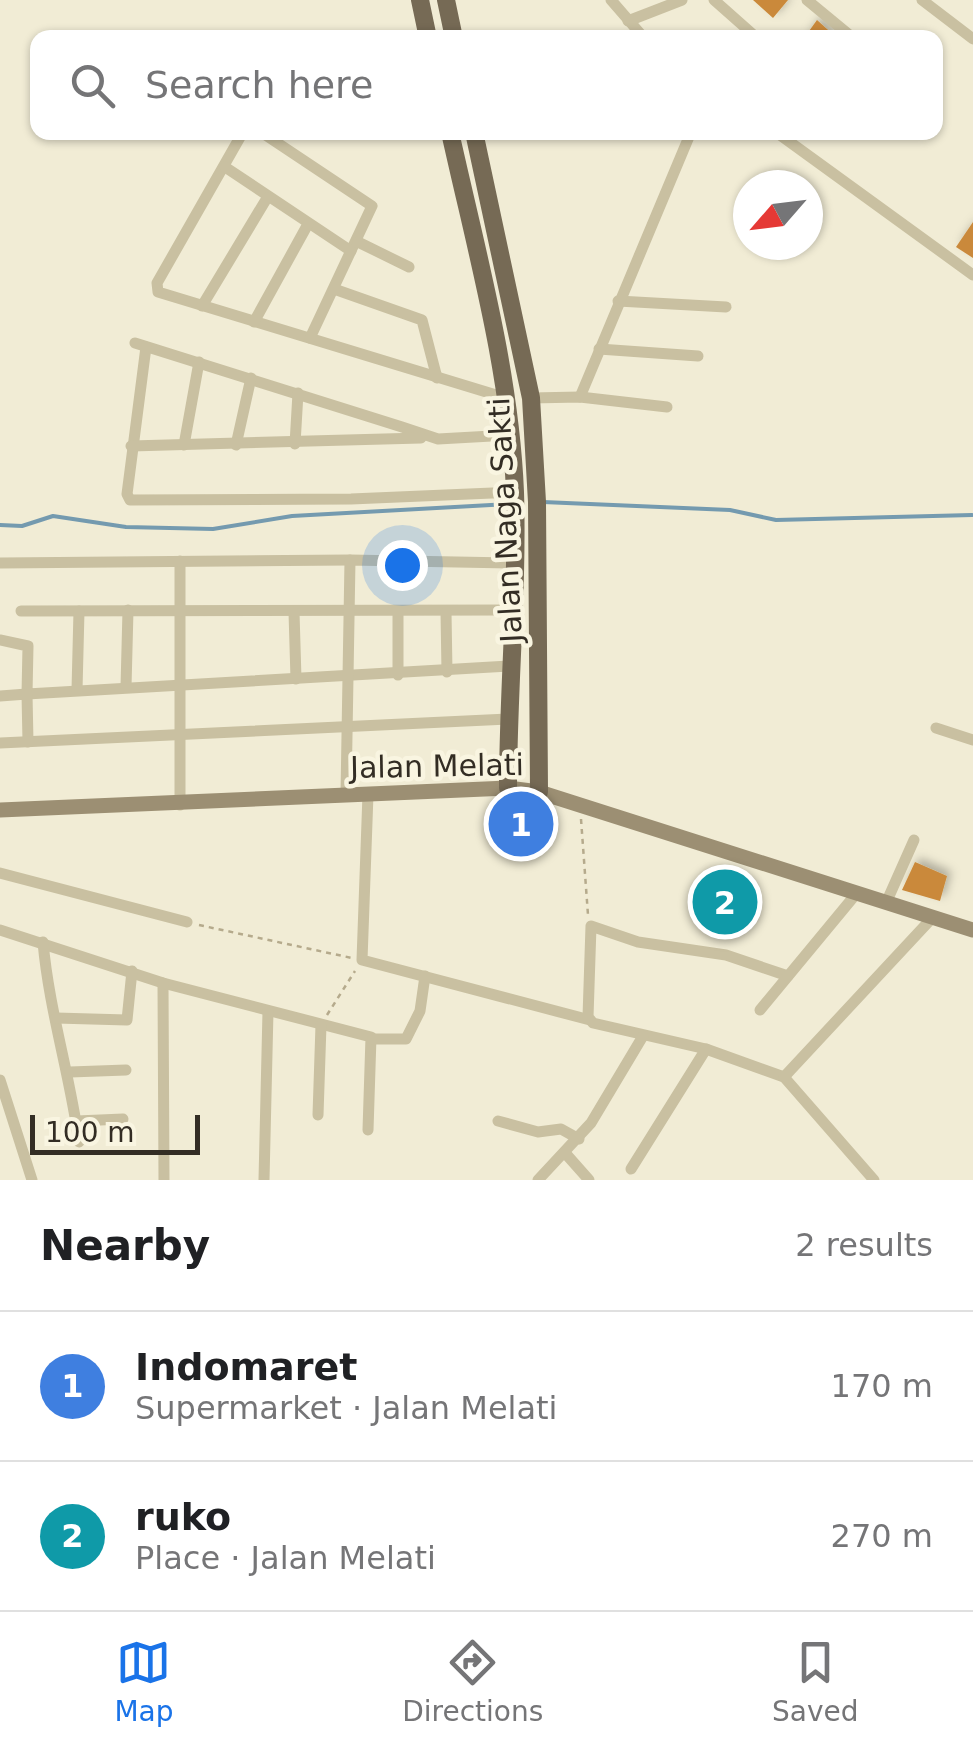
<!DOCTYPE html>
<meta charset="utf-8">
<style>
:root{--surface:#fff;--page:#f2f2f2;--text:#202124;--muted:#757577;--line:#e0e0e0;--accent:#1a73e8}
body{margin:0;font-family:"DejaVu Sans",sans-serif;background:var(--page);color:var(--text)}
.compass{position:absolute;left:733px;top:170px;width:90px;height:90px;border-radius:50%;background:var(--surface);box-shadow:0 2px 8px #0004;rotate:242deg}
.scale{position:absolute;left:30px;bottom:25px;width:170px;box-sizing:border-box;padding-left:10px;border:5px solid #332d24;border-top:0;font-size:28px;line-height:35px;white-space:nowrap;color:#332d24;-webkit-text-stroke:8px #f9f5e1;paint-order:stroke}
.you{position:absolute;left:402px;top:565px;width:35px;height:35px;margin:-25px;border:8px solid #fff;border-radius:50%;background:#1a73e8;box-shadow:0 0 0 15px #1a73e833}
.badge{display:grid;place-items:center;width:65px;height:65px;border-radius:50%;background:var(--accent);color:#fff;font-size:32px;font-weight:700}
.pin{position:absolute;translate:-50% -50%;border:5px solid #fff;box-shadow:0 2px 10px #0006}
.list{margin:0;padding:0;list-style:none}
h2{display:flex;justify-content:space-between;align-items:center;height:130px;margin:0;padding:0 40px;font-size:42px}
h2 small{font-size:32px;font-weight:400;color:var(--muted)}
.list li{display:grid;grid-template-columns:65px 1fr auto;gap:30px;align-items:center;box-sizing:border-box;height:150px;padding:0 40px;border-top:2px solid var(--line)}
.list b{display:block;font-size:38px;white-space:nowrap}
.list p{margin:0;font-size:32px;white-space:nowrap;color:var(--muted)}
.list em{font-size:32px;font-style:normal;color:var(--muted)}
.icon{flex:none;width:55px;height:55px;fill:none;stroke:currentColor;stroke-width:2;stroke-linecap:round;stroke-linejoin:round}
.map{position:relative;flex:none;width:973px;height:1180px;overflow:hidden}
.search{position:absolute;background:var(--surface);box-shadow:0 2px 8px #0004;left:30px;right:30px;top:30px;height:110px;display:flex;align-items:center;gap:25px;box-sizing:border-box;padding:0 35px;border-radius:20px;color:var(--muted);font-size:38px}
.sheet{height:430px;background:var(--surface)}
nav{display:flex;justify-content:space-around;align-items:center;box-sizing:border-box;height:140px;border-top:2px solid var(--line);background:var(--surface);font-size:28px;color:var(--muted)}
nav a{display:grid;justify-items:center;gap:5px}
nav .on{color:var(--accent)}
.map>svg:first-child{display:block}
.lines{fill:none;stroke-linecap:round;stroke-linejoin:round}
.stream{stroke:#749aaf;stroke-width:4}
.building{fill:#ca893a;filter:url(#shadow)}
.path{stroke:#b5aa8c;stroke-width:2.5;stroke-dasharray:5 5;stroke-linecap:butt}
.minor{stroke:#c9c0a1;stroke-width:11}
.secondary{stroke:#9c8f73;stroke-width:15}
.primary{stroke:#766a55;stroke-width:18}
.labels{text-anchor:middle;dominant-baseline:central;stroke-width:9;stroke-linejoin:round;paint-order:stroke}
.street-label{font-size:30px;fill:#332d24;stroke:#f9f5e1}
</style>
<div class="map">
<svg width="973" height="1180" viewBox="0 0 973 1180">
<defs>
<filter id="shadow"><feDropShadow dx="4.5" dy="-4.5" stdDeviation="5" flood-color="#0004"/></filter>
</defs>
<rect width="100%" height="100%" fill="#f1ecd5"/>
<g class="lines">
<g class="stream">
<polyline points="543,502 730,510 776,520 972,515"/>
<polyline points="0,525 22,526 53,516 126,527 213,529 292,516 509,504"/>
</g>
</g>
<g class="building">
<polygon points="753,0 788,0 773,18"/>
<polygon points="817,20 837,38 804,38"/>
<polygon points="973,222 973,258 956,247"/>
<polygon points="514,812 527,814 528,834 516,835"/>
<polygon points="915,862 947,876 940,901 902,890"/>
<polygon points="705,876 749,887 749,924 699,916"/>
</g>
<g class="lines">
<g class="path">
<polyline points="581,819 588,915"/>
<polyline points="199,925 352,958"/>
<polyline points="327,1015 355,971"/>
</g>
<g class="minor">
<polyline points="611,0 644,38"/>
<polyline points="714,0 757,38"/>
<polyline points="807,0 853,38"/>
<polyline points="922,0 973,39"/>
<polyline points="628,21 682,0"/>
<polyline points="243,132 157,283 158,292 506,398"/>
<polyline points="261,132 372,206 310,338"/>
<polyline points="776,132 973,275"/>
<polyline points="225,167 351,251"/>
<polyline points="358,242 409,267"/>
<polyline points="334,289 422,320 437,378"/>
<polyline points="618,301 726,307"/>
<polyline points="202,306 267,198"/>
<polyline points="254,322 308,224"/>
<polyline points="135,343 402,427 438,439 510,435"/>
<polyline points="146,347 127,494 130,500 351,499 515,492"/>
<polyline points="599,349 698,356"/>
<polyline points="580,397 691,132"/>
<polyline points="531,398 580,397 667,407"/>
<polyline points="295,444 298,393"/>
<polyline points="184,445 199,362"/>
<polyline points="236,445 251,378"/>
<polyline points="131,446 421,438"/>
<polyline points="180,561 180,805"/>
<polyline points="1,563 350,560"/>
<polyline points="21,611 512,610"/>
<polyline points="398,611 398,675"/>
<polyline points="294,612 296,679"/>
<polyline points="446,612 447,672"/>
<polyline points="0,640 28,646 27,694 509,666"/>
<polyline points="126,687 128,610"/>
<polyline points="77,690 79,611"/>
<polyline points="0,696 27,694 28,742"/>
<polyline points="936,728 973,740"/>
<polyline points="0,743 508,719"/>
<polyline points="346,794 350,560 515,563"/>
<polyline points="368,794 362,960 590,1020"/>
<polyline points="0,873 187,922"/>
<polyline points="886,903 914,840"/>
<polyline points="0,930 163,983 371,1037 368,1130"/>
<path d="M43 942C49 1010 70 1075 79 1142"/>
<polyline points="788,976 726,955 638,942 591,926 588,1017 593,1023 706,1049 784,1077 874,1180"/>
<polyline points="163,983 164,1180"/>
<polyline points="760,1010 856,894"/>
<polyline points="56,1018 127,1020 132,971"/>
<polyline points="373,1039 406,1039 420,1011 425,976"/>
<polyline points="70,1072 126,1070"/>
<polyline points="784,1077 933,917"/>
<polyline points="0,1080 32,1180"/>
<polyline points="318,1115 321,1025"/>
<polyline points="77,1121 123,1119"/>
<polyline points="498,1121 538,1132 561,1129 579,1139"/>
<polyline points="566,1154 589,1180"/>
<polyline points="631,1169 706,1049"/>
<polyline points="264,1180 268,1011"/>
<polyline points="538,1180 591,1123 643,1036"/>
</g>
<polyline class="secondary" points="0,810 508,788 539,792 973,930"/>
<g class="primary">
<polyline points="420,0 428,38"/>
<polyline points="446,0 454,38"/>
<path d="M450 132C476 250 510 370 515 492 518 590 508 690 508 788"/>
<polyline points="474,132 531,398 537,502 539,792"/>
</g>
</g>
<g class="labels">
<g class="street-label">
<text transform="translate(505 520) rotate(-93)">Jalan Naga Sakti</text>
<text transform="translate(437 766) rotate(-1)">Jalan Melati</text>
</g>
</g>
</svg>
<svg class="compass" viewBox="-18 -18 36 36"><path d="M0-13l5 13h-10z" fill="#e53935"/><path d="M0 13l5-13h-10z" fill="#757577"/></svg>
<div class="scale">100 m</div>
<div class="you"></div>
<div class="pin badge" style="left:521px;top:824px;background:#3f7fe0">1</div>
<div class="pin badge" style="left:725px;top:902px;background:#0f9aa8">2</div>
<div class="search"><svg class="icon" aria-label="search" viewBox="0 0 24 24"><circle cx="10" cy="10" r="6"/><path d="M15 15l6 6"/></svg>Search here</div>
</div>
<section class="sheet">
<h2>Nearby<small>2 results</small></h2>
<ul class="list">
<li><span class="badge" style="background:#3f7fe0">1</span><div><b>Indomaret</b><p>Supermarket · Jalan Melati</p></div><em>170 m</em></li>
<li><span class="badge" style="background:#0f9aa8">2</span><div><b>ruko</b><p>Place · Jalan Melati</p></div><em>270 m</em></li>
</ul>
</section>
<nav>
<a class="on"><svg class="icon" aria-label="map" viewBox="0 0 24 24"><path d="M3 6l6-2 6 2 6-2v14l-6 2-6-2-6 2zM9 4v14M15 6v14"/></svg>Map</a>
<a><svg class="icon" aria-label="directions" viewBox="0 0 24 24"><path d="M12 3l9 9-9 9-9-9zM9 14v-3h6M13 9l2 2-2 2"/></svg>Directions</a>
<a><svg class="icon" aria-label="saved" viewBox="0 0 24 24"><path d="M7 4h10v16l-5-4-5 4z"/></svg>Saved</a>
</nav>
